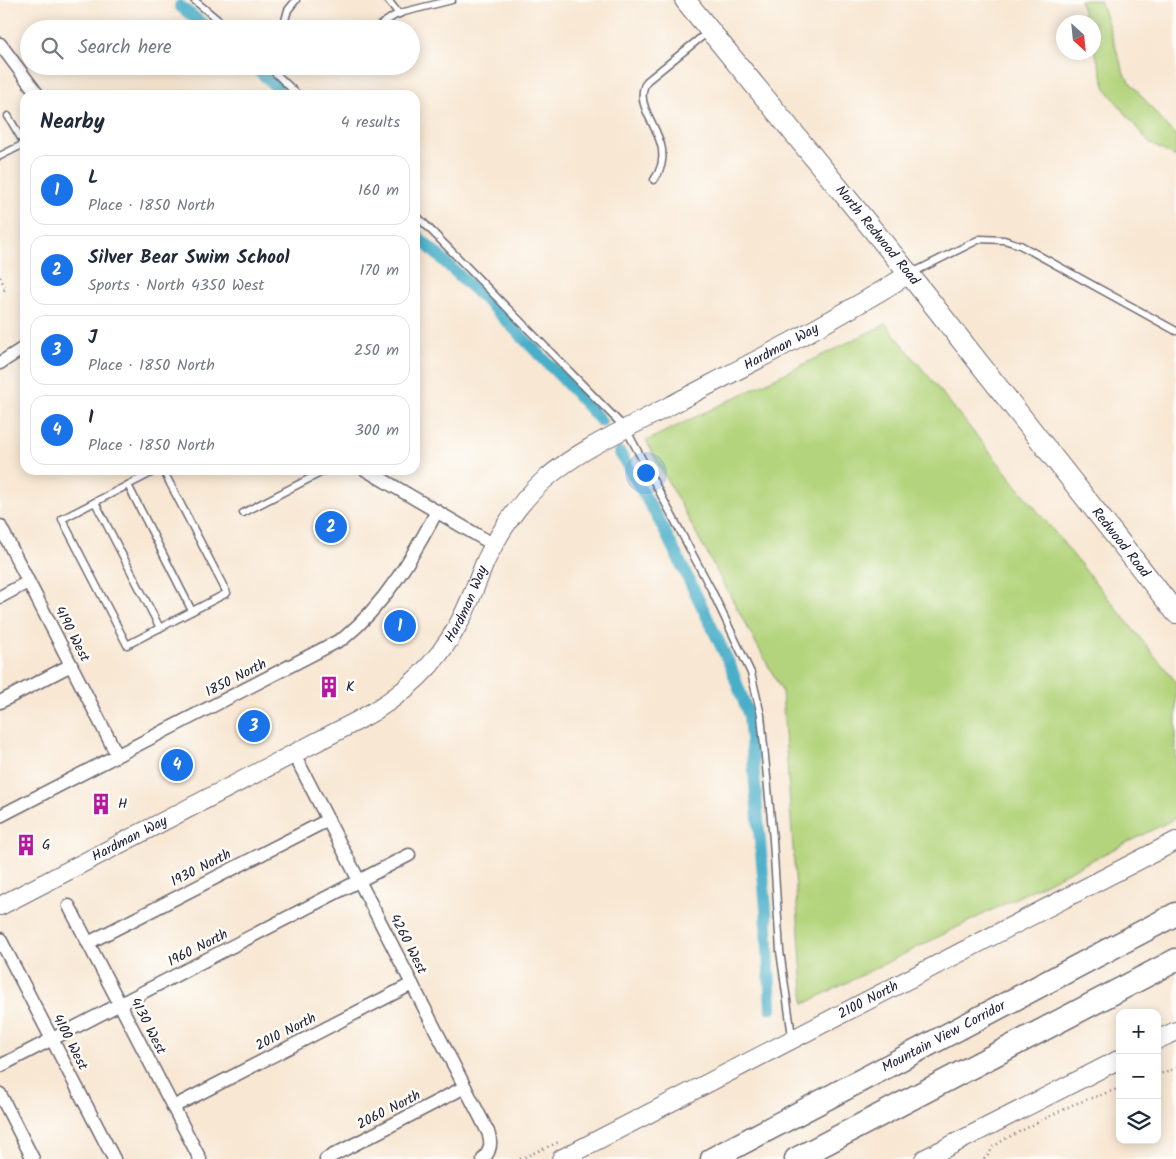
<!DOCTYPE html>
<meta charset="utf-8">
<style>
:root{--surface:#fff;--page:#f6f6f7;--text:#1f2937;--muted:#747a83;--line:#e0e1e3;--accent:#1a73e8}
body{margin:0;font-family:Kalam,sans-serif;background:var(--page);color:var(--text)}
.controls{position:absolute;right:15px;bottom:15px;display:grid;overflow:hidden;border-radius:10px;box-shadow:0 2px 12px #0003}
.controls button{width:45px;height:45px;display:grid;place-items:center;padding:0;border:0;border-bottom:1px solid var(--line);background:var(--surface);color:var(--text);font:25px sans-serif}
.compass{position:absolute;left:1056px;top:15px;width:45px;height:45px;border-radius:50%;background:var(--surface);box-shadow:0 2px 12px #0003;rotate:153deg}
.you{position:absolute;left:645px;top:472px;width:18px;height:18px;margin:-12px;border:4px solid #fff;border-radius:50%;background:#1a73e8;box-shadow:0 0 0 8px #1a73e833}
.badge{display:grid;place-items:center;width:32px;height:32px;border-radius:50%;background:var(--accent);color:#fff;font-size:16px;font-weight:700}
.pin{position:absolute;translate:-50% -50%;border:2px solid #fff;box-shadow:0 1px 5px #0006}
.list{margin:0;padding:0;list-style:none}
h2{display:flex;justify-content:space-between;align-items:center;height:65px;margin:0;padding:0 20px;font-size:21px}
h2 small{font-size:16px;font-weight:400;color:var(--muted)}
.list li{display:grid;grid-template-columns:32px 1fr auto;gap:15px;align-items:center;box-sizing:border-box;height:70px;margin:0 10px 10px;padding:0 10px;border:1px solid var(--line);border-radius:15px}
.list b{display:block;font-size:19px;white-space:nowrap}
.list p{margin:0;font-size:16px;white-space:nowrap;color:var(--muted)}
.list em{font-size:16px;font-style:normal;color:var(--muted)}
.icon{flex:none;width:28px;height:28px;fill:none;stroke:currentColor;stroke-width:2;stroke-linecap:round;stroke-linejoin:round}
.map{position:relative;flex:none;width:1176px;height:1159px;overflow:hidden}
.search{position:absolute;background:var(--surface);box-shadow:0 2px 12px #0003;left:20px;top:20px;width:400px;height:55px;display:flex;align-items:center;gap:12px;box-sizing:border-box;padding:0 18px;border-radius:28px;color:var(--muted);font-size:19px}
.panel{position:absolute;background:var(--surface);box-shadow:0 2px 12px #0003;left:20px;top:90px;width:400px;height:385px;border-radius:15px}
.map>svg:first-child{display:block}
.green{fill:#b3d47c;stroke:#6a7b5c}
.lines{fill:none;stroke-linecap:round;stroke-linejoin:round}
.canal{stroke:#49afc9;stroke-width:12}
.lane-casing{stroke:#6d6770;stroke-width:9}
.street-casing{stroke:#6d6770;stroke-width:15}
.secondary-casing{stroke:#6d6770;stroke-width:20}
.primary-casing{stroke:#6d6770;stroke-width:22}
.highway-casing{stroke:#6d6770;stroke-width:25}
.path{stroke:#6d6770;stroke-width:2.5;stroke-dasharray:1 4;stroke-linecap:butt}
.lane{stroke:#fff;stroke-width:6}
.street{stroke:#fff;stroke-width:12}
.secondary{stroke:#fff;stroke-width:18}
.primary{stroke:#fff;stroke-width:20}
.highway{stroke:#fff;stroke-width:22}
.labels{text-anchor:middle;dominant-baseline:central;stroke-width:5;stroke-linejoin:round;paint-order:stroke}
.street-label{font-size:14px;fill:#22223b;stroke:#fdfcf7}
.poi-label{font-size:14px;fill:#22223b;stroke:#fdfcf7;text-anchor:start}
</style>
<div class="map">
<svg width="1176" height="1159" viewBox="0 0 1176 1159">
<rect width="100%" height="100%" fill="#fdfcf7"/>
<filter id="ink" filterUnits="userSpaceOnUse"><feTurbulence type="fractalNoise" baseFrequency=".02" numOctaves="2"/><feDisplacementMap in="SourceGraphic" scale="10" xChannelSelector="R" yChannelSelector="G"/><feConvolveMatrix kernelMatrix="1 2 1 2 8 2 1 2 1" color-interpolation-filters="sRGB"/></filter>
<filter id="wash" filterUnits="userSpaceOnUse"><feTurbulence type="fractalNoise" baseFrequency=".0096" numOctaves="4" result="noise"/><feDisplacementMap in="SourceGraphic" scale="20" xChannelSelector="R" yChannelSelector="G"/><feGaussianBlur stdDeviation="1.12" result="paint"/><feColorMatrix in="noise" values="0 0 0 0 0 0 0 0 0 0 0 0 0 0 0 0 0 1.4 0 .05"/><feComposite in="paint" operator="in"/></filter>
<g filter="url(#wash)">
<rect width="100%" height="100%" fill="#f8e7d3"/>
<g class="green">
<polygon points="1080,0 1100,0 1125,76 1168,128 1176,134 1176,157 1149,143 1106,89 1094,48 1094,22 1086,22"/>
<polygon points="886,324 1176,682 1176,818 804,1004 782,691 646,441"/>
</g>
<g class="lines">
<g class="canal">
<polyline points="180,6 209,29"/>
<polyline points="254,66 285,95"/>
<polyline points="415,234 492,306 562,378 601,421"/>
<polyline points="620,453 660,522 694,590 730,665 749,716 766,909 771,1008"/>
</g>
</g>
</g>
<g filter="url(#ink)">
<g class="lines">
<g class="lane-casing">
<g id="lane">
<polyline points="194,0 229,29"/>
<polyline points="388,0 399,14"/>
<polyline points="284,29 283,27 288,10 296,0"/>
<polyline points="374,29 394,16 404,12 452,0"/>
<polyline points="268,66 298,95"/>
<polyline points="8,116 25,145"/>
<polyline points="0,156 24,144"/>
<path d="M654 180C683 140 627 111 647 81L709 31"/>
<polyline points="415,214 626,429 711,589 751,673 761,715 773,840 780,951 792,1036"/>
<polyline points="912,273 980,239 1004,240 1020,245 1176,331"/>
<polyline points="157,470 62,519 127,645 227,593 163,470"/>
<polyline points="128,485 192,611"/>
<polyline points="95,502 160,628"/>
<polyline points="243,513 326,470"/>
</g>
</g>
<g class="street-casing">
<g id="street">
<polyline points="0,44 38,95"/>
<polyline points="0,363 25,347"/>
<polyline points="366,470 494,545"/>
<polyline points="0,526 117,755"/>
<polyline points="0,597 28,582"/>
<polyline points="0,702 71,665"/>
<path d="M294 754 488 1132C492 1143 491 1151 483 1159"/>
<path d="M0 816 344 638C385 604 412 558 437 511"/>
<polyline points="69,906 200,1159"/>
<polyline points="0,939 114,1159"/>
<polyline points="88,943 328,820"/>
<polyline points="0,1066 409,855"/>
<polyline points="0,1094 33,1159"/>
<polyline points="173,1107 412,984"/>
<polyline points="326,1159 465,1087"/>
</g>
</g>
<g class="secondary-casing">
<g id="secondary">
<path id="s1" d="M0 906 357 721C400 698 436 667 459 623 470 603 477 581 486 560 500 531 519 503 543 481 580 448 629 428 673 404 753 362 832 322 909 274"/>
<polyline points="1157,1040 1176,1031"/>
<path id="s2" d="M561 1159 1176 841"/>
<polyline points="924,1159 1120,1059"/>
</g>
</g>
<g class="primary-casing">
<g id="primary">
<path id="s3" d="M685 0 909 274 1176 613"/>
</g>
</g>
<g class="highway-casing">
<g id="highway">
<path id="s4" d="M712 1159 1176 914"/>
<polyline points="796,1159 1176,960"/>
</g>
</g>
<g class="path">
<polyline points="0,277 6,289 0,292"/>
<polyline points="1157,1075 1176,1068"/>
<polyline points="520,1159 559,1142"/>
<polyline points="984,1159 987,1157 993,1147 1005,1139 1072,1105 1120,1088"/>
</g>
<use href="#lane" class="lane"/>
<use href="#street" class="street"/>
<use href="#secondary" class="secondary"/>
<use href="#primary" class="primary"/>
<use href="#highway" class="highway"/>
</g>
</g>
<defs>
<g id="building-bare" transform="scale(1.725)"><path d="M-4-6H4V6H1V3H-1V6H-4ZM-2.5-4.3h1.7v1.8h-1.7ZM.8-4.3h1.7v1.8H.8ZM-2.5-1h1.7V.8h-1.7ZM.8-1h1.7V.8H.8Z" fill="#b5179e" stroke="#fdfcf7" stroke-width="2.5" paint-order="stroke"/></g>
</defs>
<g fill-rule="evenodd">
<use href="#building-bare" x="329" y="687"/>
<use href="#building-bare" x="101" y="804"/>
<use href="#building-bare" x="26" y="845"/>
</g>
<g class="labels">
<g class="street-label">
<text stroke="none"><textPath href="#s3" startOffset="304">North Redwood Road</textPath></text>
<text stroke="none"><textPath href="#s1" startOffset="986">Hardman Way</textPath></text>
<text stroke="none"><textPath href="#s3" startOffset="696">Redwood Road</textPath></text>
<text stroke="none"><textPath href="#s1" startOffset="566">Hardman Way</textPath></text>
<text transform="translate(72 634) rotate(63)">4190 West</text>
<text transform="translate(236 678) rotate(-27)">1850 North</text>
<text stroke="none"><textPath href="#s1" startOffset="146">Hardman Way</textPath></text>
<text transform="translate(201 868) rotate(-27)">1930 North</text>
<text transform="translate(408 944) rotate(63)">4260 West</text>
<text transform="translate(198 948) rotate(-27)">1960 North</text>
<text stroke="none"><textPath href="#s2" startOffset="346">2100 North</textPath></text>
<text transform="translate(148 1026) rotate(63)">4130 West</text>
<text transform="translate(286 1032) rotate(-27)">2010 North</text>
<text stroke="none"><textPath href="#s4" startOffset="262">Mountain View Corridor</textPath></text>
<text transform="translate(70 1042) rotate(63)">4100 West</text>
<text transform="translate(389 1110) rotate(-27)">2060 North</text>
</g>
<g class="poi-label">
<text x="346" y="687">K</text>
<text x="118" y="804">H</text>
<text x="42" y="845">G</text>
</g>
</g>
</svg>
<div class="controls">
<button>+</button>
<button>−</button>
<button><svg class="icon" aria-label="layers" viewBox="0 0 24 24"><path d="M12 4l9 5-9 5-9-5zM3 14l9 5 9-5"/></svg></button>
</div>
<svg class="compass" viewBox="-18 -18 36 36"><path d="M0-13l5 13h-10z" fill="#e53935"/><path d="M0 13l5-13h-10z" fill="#747a83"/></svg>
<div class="you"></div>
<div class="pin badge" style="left:400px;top:626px">1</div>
<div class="pin badge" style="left:331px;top:527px">2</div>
<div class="pin badge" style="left:254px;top:726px">3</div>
<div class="pin badge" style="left:177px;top:765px">4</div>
<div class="search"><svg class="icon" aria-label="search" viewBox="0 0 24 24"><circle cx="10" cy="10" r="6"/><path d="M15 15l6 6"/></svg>Search here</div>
<section class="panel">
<h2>Nearby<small>4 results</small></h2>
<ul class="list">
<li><span class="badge">1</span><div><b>L</b><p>Place · 1850 North</p></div><em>160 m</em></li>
<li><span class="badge">2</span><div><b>Silver Bear Swim School</b><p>Sports · North 4350 West</p></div><em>170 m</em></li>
<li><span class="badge">3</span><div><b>J</b><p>Place · 1850 North</p></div><em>250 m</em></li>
<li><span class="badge">4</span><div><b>I</b><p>Place · 1850 North</p></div><em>300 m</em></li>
</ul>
</section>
</div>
